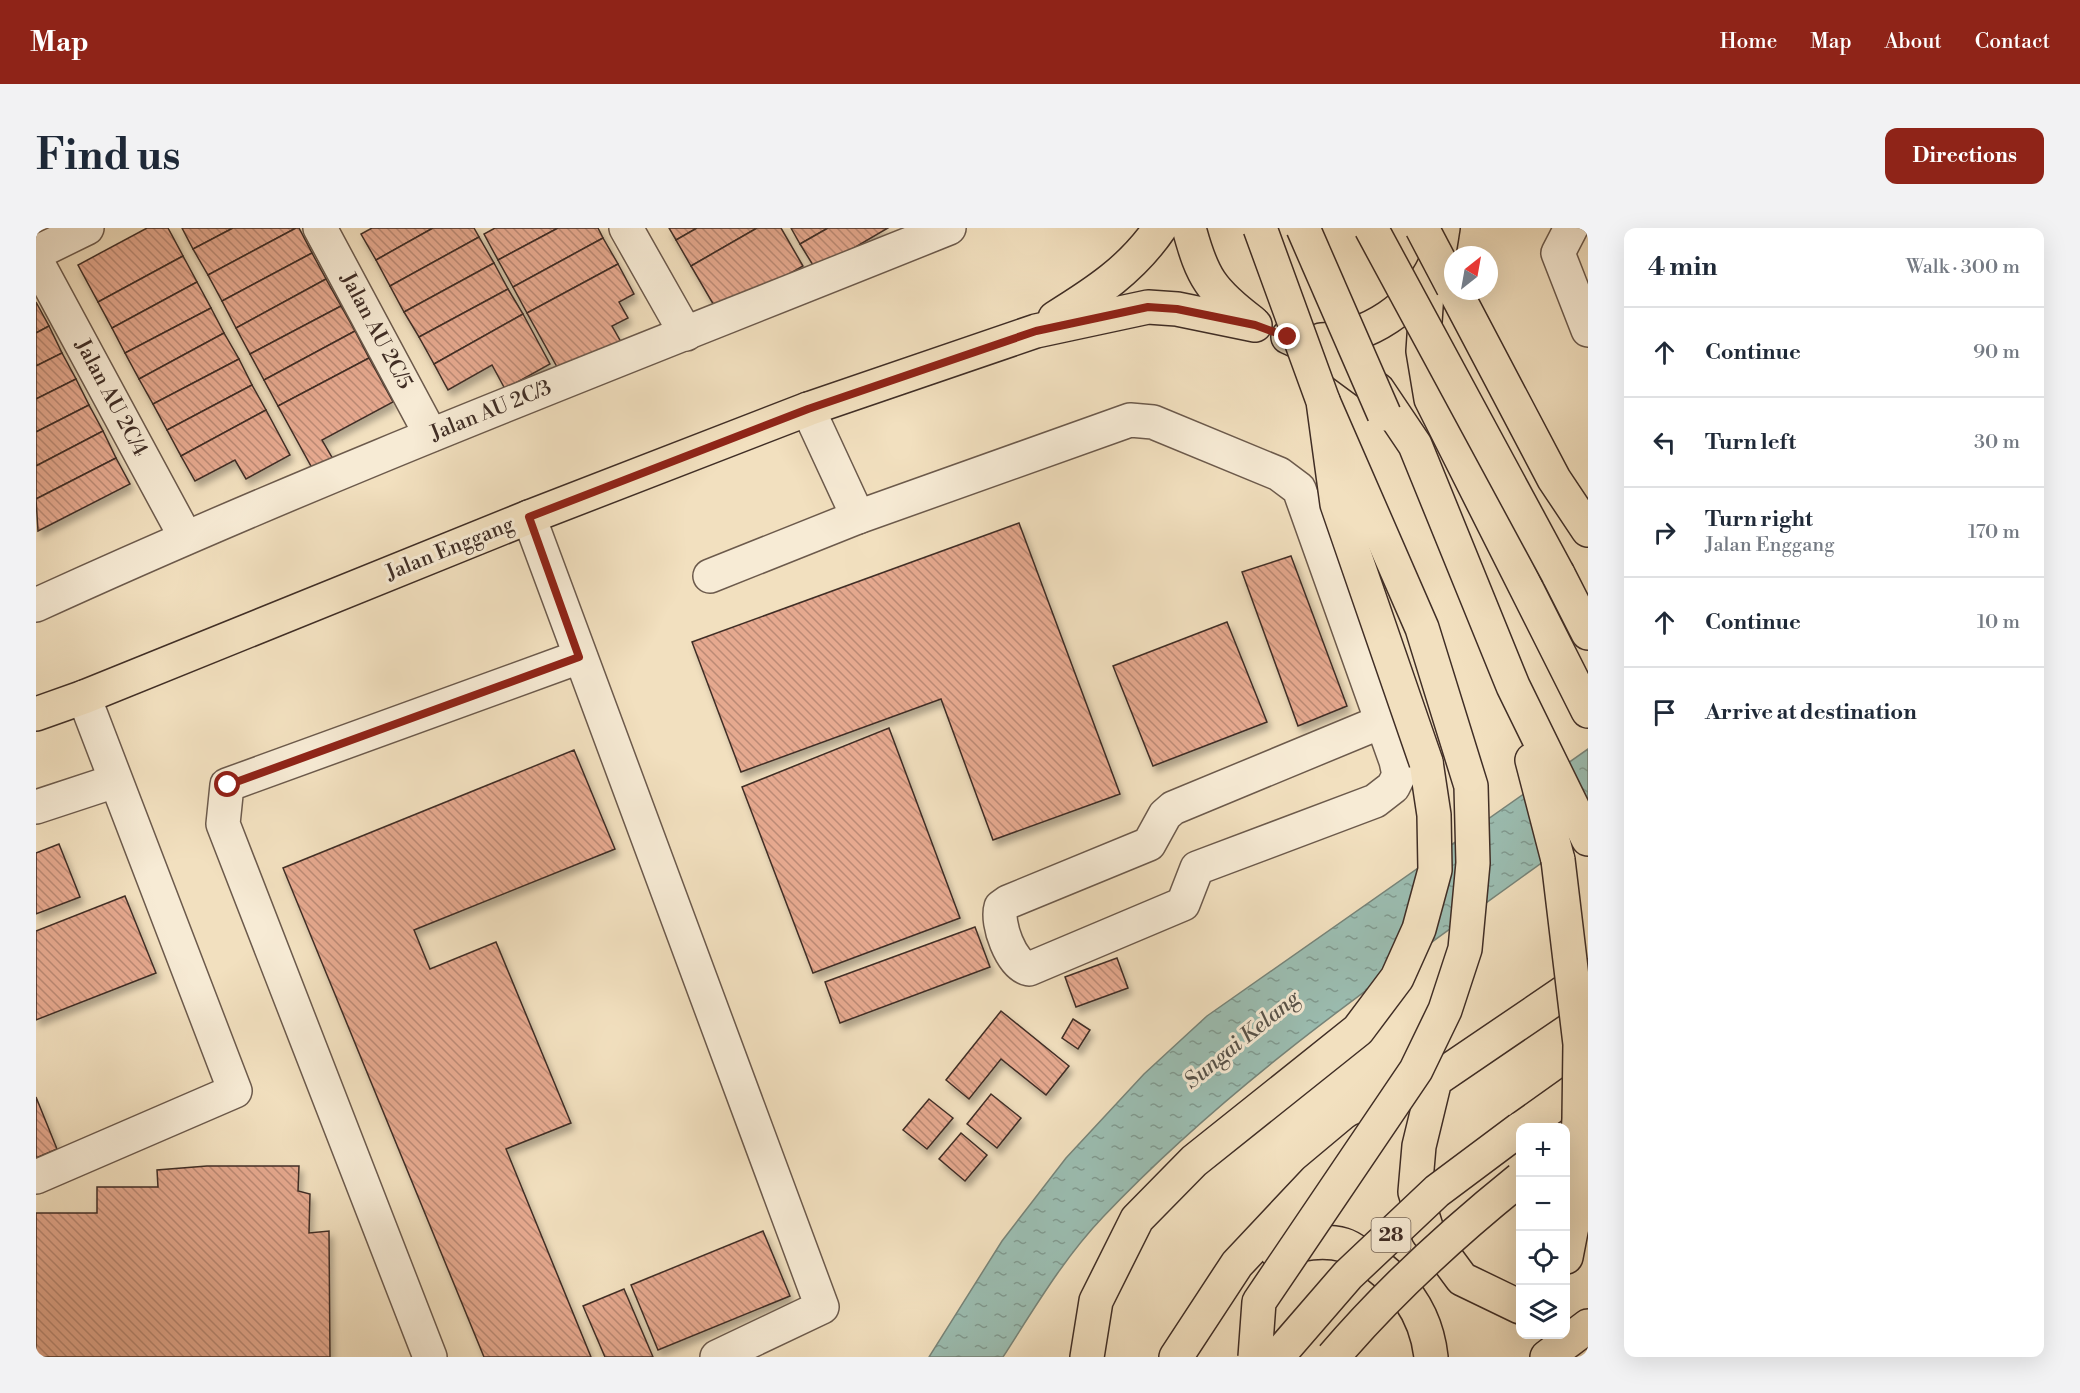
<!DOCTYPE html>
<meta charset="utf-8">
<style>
:root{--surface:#fff;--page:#f2f2f3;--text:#1f2937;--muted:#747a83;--line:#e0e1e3;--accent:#8f2418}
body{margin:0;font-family:"Libre Bodoni",serif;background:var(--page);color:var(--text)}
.controls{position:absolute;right:18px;bottom:18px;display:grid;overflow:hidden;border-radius:12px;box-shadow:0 6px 24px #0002}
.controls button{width:54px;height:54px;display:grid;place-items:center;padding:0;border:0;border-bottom:2px solid var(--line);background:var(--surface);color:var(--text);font:30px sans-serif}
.compass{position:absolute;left:1408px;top:18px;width:54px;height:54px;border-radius:50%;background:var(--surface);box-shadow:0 6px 24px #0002;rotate:31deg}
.stop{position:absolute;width:18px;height:18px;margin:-14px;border:4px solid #8f2418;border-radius:50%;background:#fff}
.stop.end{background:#8f2418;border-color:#fff;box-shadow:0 2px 6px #0008}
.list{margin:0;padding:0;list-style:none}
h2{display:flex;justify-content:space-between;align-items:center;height:78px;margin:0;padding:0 24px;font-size:26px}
h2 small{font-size:20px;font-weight:400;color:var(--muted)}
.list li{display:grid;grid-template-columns:39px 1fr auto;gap:18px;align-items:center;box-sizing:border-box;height:90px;padding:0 24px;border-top:2px solid var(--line)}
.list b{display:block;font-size:22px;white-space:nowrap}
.list p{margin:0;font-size:20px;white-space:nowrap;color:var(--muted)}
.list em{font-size:20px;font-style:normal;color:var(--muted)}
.icon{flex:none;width:33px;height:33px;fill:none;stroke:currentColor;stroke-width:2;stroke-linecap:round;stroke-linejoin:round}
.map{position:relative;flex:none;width:1552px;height:1129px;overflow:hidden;border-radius:12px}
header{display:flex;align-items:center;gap:36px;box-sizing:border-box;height:84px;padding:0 30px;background:var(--accent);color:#fff}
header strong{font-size:28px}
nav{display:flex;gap:33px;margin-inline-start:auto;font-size:21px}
.intro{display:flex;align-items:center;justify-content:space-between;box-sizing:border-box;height:144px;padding:0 36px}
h1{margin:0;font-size:42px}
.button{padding:15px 27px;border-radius:12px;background:var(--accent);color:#fff;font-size:21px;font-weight:700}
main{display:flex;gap:36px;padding:0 36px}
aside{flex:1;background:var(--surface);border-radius:12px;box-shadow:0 6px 24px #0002}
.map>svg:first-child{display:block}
.water{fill:url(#water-ripples);stroke:#778479;stroke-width:1.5}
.building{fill:url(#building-back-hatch);stroke:#402e26;stroke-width:1.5;filter:url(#shadow)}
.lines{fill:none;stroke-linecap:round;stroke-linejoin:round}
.minor-casing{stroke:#6c5a4c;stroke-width:36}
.major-casing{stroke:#402e26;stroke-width:36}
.highway-casing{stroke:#402e26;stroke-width:36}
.minor{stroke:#f7ebd5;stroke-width:33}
.major{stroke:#f2e0bf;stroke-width:33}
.highway{stroke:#f2e0bf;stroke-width:33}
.highway-bridge-casing{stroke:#402e26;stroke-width:36;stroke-linecap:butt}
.highway-bridge{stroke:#f2e0bf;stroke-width:33}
.route{stroke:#8f2418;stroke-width:8}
.labels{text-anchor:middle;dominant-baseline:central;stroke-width:6;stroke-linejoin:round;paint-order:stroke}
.shield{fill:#f7ebd5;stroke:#77675a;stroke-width:1.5}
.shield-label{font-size:20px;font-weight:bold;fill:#402e26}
.street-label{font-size:21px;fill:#402e26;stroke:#f7ebd5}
.water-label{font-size:22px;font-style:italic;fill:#575249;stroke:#f7ebd5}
</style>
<header>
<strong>Map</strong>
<nav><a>Home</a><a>Map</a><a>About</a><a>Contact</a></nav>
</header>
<div class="intro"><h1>Find us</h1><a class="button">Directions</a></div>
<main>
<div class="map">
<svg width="1552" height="1129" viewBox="0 0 1552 1129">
<defs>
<pattern id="water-ripples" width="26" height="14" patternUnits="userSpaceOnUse" patternTransform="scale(1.5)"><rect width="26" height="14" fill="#9bbdb1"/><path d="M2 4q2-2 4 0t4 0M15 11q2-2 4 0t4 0" fill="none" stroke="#809a90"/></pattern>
<pattern id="building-back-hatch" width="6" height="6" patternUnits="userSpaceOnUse" patternTransform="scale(1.5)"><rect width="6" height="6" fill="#e6a98f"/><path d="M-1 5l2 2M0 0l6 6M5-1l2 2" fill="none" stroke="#bc8a75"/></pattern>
<filter id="shadow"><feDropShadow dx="3.5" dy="6" stdDeviation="3" flood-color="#0004"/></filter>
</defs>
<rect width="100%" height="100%" fill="#f2e0bf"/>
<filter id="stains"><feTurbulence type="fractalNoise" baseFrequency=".00333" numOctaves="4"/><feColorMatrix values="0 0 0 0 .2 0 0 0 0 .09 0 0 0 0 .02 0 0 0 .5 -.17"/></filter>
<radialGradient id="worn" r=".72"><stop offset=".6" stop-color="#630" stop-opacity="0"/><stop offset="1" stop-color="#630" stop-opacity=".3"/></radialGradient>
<path class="water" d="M1552 521V601C1385 724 1210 838 1067 989 1027 1031 998 1081 967 1129H893L966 1013 1030 930 1108 846 1171 788Z"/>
<g class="building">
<polygon points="111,0 132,0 147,28 62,74 42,37"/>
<polygon points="146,0 197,0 157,21"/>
<polygon points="197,0 260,0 172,47 157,21"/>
<polygon points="260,0 263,0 276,25 186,73 172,47"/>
<polygon points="336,0 397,0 340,32 325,6"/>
<polygon points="397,0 438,0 443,9 354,58 340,32"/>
<polygon points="459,0 522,0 462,32 448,6"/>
<polygon points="522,0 562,0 567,10 477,59 462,32"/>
<polygon points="633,0 661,0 640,12"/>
<polygon points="661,0 721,0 655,38 640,12"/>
<polygon points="721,0 745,0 767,38 683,86 655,38"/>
<polygon points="755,0 792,0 764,16"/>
<polygon points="792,0 852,0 780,42 764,16"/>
<polygon points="443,9 458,35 368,84 354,58"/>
<polygon points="567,10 582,36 491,85 477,59"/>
<polygon points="276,25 290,51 200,100 186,73"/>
<polygon points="147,28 161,54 76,100 62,74"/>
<polygon points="458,35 472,61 383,109 368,84"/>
<polygon points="582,36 598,66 583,74 592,90 576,98 585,114 525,146 491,85"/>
<polygon points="290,51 305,78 214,126 200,100"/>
<polygon points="161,54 175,80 89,125 76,100"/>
<polygon points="472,61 487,86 398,136 383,109"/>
<polygon points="0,74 13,98 0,105"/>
<polygon points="305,78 319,103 228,152 214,126"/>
<polygon points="175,80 188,105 103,151 89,125"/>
<polygon points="487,86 514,136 469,161 456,137 412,162 398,136"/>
<polygon points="13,98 26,125 0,138 0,105"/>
<polygon points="319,103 333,130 242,178 228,152"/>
<polygon points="188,105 203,131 117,176 103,151"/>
<polygon points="26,125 40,151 0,171 0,138"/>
<polygon points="333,130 357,174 286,212 301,238 281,249 242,178"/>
<polygon points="203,131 216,157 131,202 117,176"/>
<polygon points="40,151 53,177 0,204 0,171"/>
<polygon points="216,157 230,182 145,228 131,202"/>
<polygon points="53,177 67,203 0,238 0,204"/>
<polygon points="230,182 254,227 210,251 199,232 159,253 145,228"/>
<polygon points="67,203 80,230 0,271 0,238"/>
<polygon points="80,230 94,256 2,303 0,271"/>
<polygon points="983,295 1084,566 957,612 905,471 705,544 656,414"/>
<polygon points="1255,328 1311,478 1262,498 1206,344"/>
<polygon points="1191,394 1231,494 1117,538 1077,438"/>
<polygon points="853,500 924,690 777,745 706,559"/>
<polygon points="538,522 579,621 378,702 394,741 460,714 535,895 470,921 555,1129 448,1129 247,640"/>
<polygon points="23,616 44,669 0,686 0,625"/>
<polygon points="89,668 120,745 0,792 0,703"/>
<polygon points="939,699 954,739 804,795 789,754"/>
<polygon points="1081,730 1092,760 1040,779 1029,749"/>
<polygon points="965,783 1033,838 1010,867 965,831 933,871 910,852"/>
<polygon points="1037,791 1054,802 1042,821 1026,810"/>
<polygon points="955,866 985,890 961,920 931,896"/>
<polygon points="0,869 21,921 0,930"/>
<polygon points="893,871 917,890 891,921 867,902"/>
<polygon points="925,905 951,927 929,953 903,931"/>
<polygon points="171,938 263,938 262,963 274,966 273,1005 293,1003 294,1129 0,1129 0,985 61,985 61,959 122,959 121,942"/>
<polygon points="727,1003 754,1068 622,1122 595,1057"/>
<polygon points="588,1061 617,1129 569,1129 547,1078"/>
</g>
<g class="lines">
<g class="minor-casing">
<g id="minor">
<polyline points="284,0 395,207"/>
<polyline points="590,0 650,106"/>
<polyline points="1535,0 1522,25 1552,102"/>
<polyline points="0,25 51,0"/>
<polyline points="0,32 149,308"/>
<polyline points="772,181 822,289"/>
<polyline points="493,289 786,1079 681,1129"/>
<path d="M674 348 822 289 1094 192 1117 194 1243 246 1263 261 1360 533 1363 547 1357 559 1339 573 1161 640 1147 676 993 741C975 737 960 695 965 679L972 674 1113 616 1129 587 1137 580 1347 493"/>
<path d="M0 377C299 240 608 123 913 0"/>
<polyline points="0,579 79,553"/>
<polyline points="0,949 199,863 48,469"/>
<polyline points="394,1129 187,596 191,557 543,429"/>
</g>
</g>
<g class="major-casing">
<g id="major">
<path d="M1153 0C1166 49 1175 63 1216 94"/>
<path d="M1019 90C1061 64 1096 41 1124 0"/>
<path d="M1285 112C1332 110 1379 79 1399 36 1404 26 1405 11 1407 0"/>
<polyline points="0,486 48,469 493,289 772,181 1000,103 1112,79 1141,81 1219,97"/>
</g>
</g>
<g class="highway-casing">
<g id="highway">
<polyline points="1392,50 1387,123 1395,171 1552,483"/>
<polyline points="1419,63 1518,251 1552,302"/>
<polyline points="1252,109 1300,131 1342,162 1379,217 1477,458 1552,611"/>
<polyline points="1522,346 1552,405"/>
<polyline points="1496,532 1522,632"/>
<polyline points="1486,900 1552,853"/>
<path d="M1240 1023C1261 1016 1286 1011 1308 1017 1315 1019 1322 1025 1328 1029 1366 1052 1390 1084 1395 1129"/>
<polyline points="1530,1029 1536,998"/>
<polyline points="1484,1079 1426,1051 1392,1005 1379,964 1383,918 1399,852 1552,748"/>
<polyline points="1051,1129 1060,1073 1101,991 1158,933 1322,802 1361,750 1383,701 1399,642 1398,587 1390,534"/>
<polyline points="1140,1129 1201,1036 1279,953 1328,912"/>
<polyline points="1511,1129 1552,1098"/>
</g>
</g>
<use href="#minor" class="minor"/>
<use href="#major" class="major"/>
<use href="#highway" class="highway"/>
<g class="highway-bridge-casing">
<g id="highway-bridge">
<polyline points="1224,0 1287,173 1301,276 1390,534"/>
<polyline points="1267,0 1348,186"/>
<polyline points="1335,0 1522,346"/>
<polyline points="1386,0 1417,59"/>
<polyline points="1522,632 1544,816 1543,891 1536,998"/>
<polyline points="1219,1129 1223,1074 1380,842 1409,782 1429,721 1437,635 1435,558 1386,400 1287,173"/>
<polyline points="1241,1129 1312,1047 1401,963 1484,901"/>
<path d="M1297 1129C1353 1063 1417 1005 1484 951"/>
</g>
</g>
<use href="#highway-bridge" class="highway-bridge"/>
</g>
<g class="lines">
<polyline class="route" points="192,557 543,429 493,289 772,181 1000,103 1112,79 1141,81 1219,97 1252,109"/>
</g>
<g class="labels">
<rect class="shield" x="1335.5" y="990" width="39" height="34" rx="4.5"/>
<g class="shield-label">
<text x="1355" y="1007">28</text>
</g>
<g class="street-label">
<text transform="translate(340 103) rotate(62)">Jalan AU 2C/5</text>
<text transform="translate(75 170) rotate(62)">Jalan AU 2C/4</text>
<text transform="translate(455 183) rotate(-22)">Jalan AU 2C/3</text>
<text transform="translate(414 321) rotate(-22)">Jalan Enggang</text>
</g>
<g class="water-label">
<text transform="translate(1206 812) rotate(-39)">Sungai Kelang</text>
</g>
</g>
<rect width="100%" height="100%" filter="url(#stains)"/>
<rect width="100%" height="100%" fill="url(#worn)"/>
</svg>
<div class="controls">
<button>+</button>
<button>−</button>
<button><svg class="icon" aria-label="locate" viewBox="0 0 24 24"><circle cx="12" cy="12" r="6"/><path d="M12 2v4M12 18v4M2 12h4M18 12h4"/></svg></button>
<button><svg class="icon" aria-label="layers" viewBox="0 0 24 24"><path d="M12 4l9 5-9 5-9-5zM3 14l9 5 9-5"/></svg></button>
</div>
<svg class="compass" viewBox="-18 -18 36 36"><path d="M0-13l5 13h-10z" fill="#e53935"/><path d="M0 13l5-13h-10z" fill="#747a83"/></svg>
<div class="stop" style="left:192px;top:557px"></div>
<div class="stop end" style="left:1252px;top:109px"></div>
</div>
<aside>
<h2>4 min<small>Walk · 300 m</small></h2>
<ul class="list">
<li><svg class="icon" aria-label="ahead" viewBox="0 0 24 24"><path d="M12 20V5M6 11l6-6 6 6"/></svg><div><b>Continue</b></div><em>90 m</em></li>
<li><svg class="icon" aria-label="left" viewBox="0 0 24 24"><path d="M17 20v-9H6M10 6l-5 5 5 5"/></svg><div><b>Turn left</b></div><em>30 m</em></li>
<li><svg class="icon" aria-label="right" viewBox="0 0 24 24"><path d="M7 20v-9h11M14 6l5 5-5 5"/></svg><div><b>Turn right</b><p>Jalan Enggang</p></div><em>170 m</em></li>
<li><svg class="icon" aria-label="ahead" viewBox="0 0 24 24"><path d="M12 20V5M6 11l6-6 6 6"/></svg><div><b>Continue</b></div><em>10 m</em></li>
<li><svg class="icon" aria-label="arrive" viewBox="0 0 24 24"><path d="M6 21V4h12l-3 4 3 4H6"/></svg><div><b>Arrive at destination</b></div></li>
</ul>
</aside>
</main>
